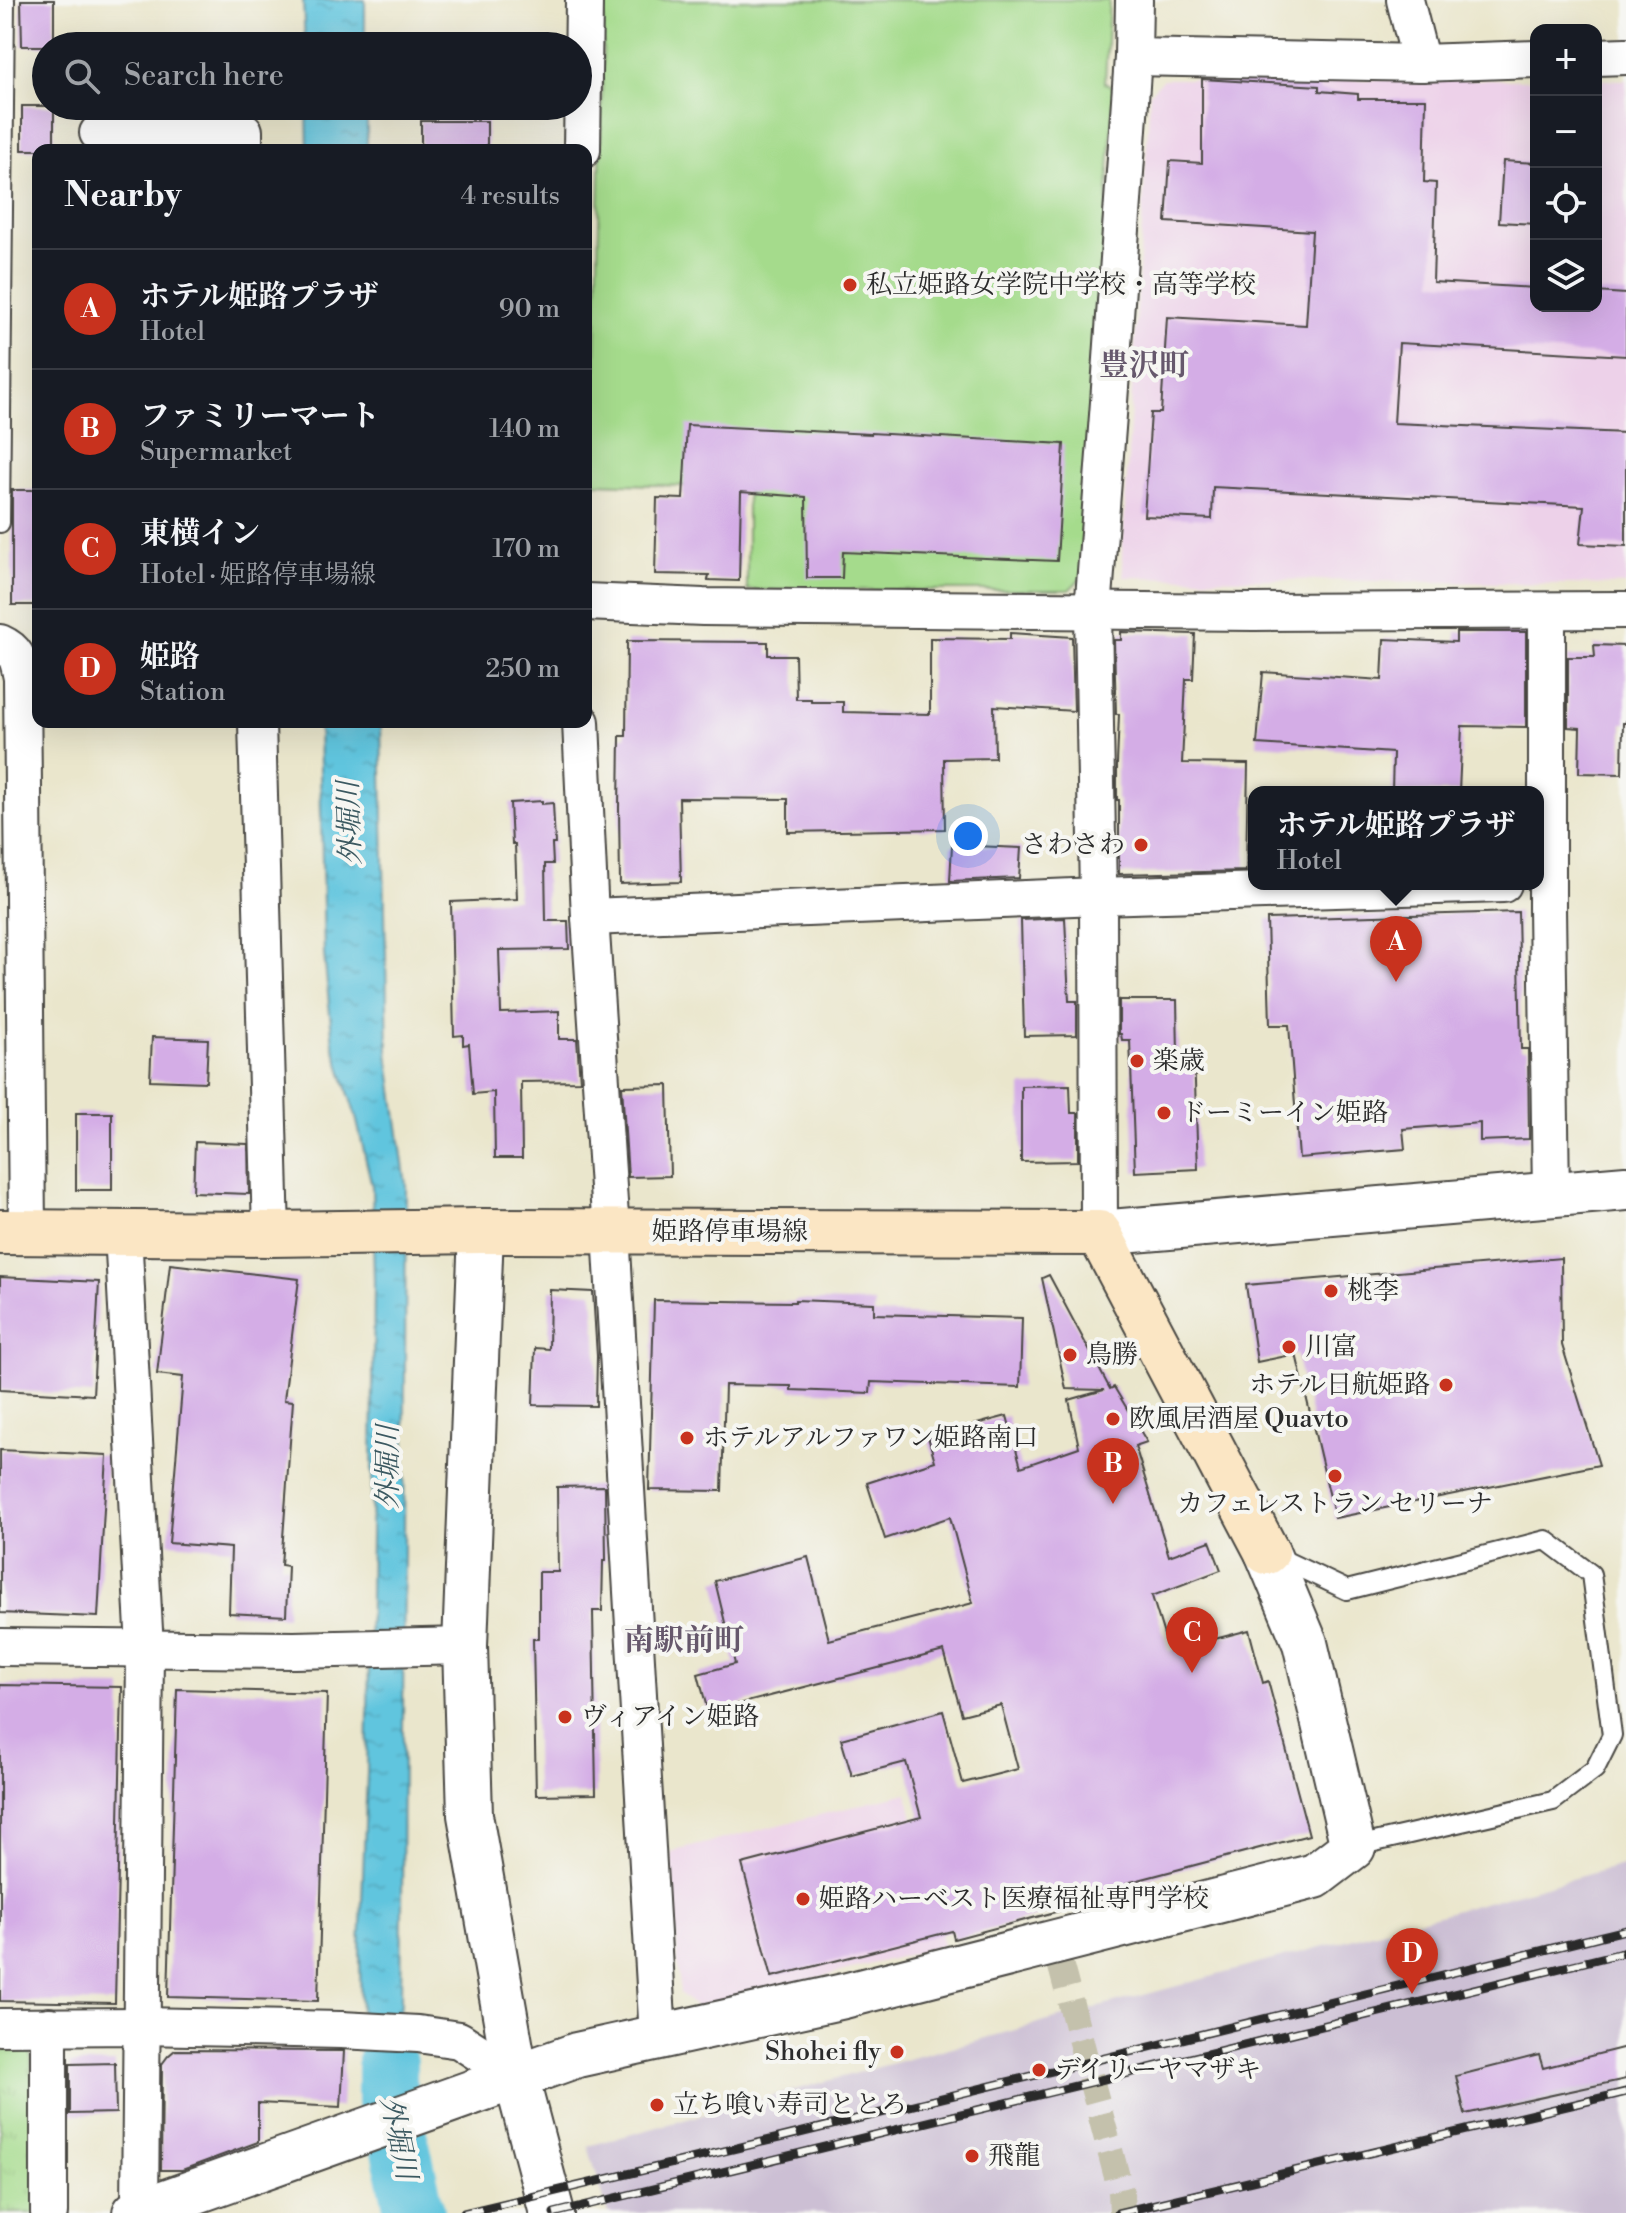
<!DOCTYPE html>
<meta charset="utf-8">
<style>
:root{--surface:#171b24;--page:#242831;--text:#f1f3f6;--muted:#9ea1a6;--line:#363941;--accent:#c8321e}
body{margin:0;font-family:"Libre Bodoni","Noto Serif JP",serif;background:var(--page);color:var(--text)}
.controls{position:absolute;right:24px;top:24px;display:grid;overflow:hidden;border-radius:16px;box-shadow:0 8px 32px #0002}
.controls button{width:72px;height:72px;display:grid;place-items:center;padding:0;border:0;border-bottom:2px solid var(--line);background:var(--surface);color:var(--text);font:40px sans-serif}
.you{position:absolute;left:968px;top:836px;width:28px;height:28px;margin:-20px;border:6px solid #fff;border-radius:50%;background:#1a73e8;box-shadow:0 0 0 12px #1a73e833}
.badge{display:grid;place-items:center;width:52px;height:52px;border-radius:50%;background:var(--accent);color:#fff;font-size:26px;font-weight:700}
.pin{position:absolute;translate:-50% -66px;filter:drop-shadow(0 2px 4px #0008)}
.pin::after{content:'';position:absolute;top:42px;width:28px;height:24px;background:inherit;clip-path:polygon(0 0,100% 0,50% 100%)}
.popup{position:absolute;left:1248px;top:786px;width:296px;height:104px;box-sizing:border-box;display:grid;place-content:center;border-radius:16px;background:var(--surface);filter:drop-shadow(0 2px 6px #0005);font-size:26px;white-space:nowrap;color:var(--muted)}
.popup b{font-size:30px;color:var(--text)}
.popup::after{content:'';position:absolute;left:50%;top:100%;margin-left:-16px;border:16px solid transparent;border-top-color:var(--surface)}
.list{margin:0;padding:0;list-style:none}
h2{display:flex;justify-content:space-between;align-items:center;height:104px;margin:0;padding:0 32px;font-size:34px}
h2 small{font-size:26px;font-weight:400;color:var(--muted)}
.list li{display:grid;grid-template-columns:52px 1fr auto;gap:24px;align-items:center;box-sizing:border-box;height:120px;padding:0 32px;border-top:2px solid var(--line)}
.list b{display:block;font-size:30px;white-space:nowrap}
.list p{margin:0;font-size:26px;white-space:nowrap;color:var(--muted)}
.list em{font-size:26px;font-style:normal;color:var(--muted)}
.icon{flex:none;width:44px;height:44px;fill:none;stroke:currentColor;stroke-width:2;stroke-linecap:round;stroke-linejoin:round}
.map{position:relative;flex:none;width:1626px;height:2213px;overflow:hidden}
.search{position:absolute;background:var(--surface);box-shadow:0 8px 32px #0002;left:32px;top:32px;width:560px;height:88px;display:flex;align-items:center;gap:20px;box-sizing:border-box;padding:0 28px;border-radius:44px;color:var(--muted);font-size:30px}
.panel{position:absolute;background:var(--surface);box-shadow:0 8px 32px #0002;left:32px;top:144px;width:560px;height:584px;border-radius:16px}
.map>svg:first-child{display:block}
.built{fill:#edd1e9}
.railway{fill:#ccbfd4}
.park{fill:url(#park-tufts);stroke:#68835c;stroke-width:2}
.pitch{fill:#a5db8c;stroke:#68835c;stroke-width:2}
.water{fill:url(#water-ripples);stroke:#467884;stroke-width:2}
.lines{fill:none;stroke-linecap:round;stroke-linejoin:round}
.river{stroke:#60c5de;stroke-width:60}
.building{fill:#d4ade6}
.pedestrian-tunnel{stroke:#c4c1ac;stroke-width:26;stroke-dasharray:26 13;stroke-linecap:butt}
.service-casing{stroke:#484743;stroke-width:22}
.minor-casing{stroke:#484743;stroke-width:40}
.tertiary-casing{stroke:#484743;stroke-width:48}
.secondary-casing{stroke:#484743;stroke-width:48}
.service{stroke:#fff;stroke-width:18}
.minor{stroke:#fff;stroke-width:36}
.tertiary{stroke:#fff;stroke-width:44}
.secondary{stroke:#fbe6c4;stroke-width:44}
.rail-casing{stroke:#2b2b2b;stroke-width:9}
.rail{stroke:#f6f6f2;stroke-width:6;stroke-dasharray:18;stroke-linecap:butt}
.poi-dot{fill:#c8321e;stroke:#f6f6f2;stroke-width:3}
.labels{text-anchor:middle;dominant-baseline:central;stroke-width:8;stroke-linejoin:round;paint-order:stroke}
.poi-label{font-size:26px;fill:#2b2b2b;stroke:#f6f6f2;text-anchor:start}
.street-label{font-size:26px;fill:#2b2b2b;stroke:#f6f6f2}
.water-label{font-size:28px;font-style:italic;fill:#3b5961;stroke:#f6f6f2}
.quarter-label{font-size:30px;font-weight:bold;fill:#66586c;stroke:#f6f6f2}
</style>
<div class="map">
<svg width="1626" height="2213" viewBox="0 0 1626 2213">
<defs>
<pattern id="park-tufts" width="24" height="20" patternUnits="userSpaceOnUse" patternTransform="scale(2)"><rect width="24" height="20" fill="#a5db8c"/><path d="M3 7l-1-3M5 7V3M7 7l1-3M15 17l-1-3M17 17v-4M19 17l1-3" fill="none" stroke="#8ebc79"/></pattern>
<pattern id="water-ripples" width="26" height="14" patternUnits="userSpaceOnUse" patternTransform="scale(2)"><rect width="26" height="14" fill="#60c5de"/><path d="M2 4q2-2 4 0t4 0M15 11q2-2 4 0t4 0" fill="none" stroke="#54a9bf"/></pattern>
</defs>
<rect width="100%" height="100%" fill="#f6f6f2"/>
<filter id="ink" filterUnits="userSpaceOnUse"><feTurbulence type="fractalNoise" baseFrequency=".0125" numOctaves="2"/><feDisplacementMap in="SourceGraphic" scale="16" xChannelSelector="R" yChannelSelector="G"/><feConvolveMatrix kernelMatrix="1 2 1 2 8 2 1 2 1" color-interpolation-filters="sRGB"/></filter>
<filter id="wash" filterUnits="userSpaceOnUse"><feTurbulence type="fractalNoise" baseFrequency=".006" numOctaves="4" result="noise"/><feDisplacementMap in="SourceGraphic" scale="32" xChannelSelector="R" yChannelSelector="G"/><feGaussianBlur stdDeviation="1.8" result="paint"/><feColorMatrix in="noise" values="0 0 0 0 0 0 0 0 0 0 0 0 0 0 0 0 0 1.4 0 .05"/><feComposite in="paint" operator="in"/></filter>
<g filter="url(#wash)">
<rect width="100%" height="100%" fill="#eae6cc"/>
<g class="built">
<polygon points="1163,79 1536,80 1536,306 1596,306 1596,80 1626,80 1626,585 1124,577 1122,558 1150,93"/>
<polygon points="907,1793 943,1946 696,2008 680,1993 671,1852"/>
</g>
<polygon class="railway" points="1626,1864 1626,2213 608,2213 588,2146"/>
<polygon class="park" points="0,2049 31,2049 36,2213 0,2213"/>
<polygon class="pitch" points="604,0 1109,0 1105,83 1114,88 1085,574 1069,590 747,590 747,488 593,483"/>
<g class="water">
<polygon points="303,0 365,0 365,46 305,46"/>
<polygon points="307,106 367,106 367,150 308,150"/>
<polygon points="319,722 381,722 388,1053 406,1185 402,1910 401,2001 397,2047 413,2094 362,2111 360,1951 367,1773 372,1478 374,1281 372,1186 356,1117 333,1044 324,954"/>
</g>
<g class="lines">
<polyline class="river" points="387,2063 387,2102 401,2150 415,2213"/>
</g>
<g id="blocks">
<g class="building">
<polygon points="21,0 54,0 54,46 22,46"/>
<polygon points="1202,79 1319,86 1319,91 1358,94 1358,99 1426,99 1424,182 1436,183 1433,282 1536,288 1536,306 1596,306 1596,292 1626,294 1626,356 1399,343 1394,423 1626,433 1626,546 1580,544 1584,506 1213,487 1212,519 1144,516 1151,413 1161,413 1167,317 1306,325 1312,231 1166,222 1170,161 1202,163"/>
<rect x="22" y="106" width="32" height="44"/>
<rect x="421" y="121" width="66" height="29"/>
<polygon points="1503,161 1536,163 1536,224 1499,222"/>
<polygon points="687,425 871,434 871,433 1064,444 1057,561 843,552 842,578 807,578 806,497 741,492 739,581 708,580 709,575 655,574 657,498 683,499"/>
<rect x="12" y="490" width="26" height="115"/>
<polygon points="1121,632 1195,634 1193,679 1186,679 1182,763 1248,764 1246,871 1119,874 1119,800 1117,800 1117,764 1119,714 1116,714 1114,640 1121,640"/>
<polygon points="1456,632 1526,632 1526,727 1462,726 1459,792 1392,792 1393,753 1257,744 1263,672 1382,680 1384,639 1456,642"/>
<polygon points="1010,633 1072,637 1074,711 994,706 995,758 944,759 945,829 788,832 788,799 679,798 681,882 620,884 619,809 620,736 626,736 627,641 768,642 768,655 795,655 796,699 811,699 811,702 843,702 843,712 930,714 930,638 1010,639"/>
<polygon points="1594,645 1626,646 1626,723 1623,723 1622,774 1579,773 1580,728 1568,727 1568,657 1595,657"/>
<polygon points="542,801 542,804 553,803 555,844 552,844 553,864 545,864 546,921 568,921 569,949 499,950 501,1013 559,1011 559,1039 577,1039 580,1081 521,1082 522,1158 495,1158 494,1092 473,1094 469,1044 463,1045 463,1035 454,1036 451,902 517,899 515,844 512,844 510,803"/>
<polygon points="952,845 1021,848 1019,878 950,881"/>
<polygon points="1518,912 1521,1049 1528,1049 1529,1139 1480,1141 1480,1123 1403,1129 1405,1149 1299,1158 1289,1025 1270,1025 1267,919"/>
<polygon points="1065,918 1069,1001 1077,1001 1077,1035 1024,1036 1021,920"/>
<polygon points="1119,1000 1177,1000 1178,1055 1194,1054 1198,1169 1135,1172 1130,1040 1122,1040 1121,1034 1119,1034"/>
<polygon points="152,1037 208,1039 206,1082 150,1080"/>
<polygon points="668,1085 670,1176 628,1177 622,1086"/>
<polygon points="1070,1085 1071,1113 1078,1113 1078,1161 1021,1162 1021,1086"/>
<rect x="76" y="1113" width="36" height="77"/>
<polygon points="195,1142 248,1144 249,1194 193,1192"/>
<polygon points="1561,1258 1562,1345 1599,1465 1335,1518 1296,1354 1257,1362 1246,1285"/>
<polygon points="170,1264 299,1279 284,1400 293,1401 281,1565 288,1566 286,1616 229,1613 231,1548 169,1543 183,1377 157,1374"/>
<polygon points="1049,1275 1110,1389 1114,1387 1147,1442 1135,1446 1169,1556 1210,1541 1221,1570 1152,1596 1169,1651 1249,1630 1263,1683 1268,1681 1309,1835 1127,1883 1130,1892 954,1939 952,1931 772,1977 742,1864 921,1817 906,1762 852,1776 841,1739 943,1711 963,1783 1018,1769 1001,1705 962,1715 944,1651 708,1712 698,1674 735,1664 715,1581 808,1557 829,1640 973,1603 950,1517 885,1539 867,1483 935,1461 928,1437 1007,1416 1021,1467 1079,1447 1069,1400 1104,1390 1066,1389 1042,1278"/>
<polygon points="0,1277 99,1282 93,1395 0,1390"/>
<polygon points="550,1290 593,1292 597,1356 596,1406 533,1405 535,1348 549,1349"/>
<polygon points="654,1300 795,1302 795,1300 874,1303 874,1314 1022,1318 1020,1387 871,1382 870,1393 791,1390 791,1386 725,1385 722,1491 649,1490"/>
<polygon points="0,1450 107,1455 98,1617 0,1613"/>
<polygon points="605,1486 606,1561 603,1561 602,1611 593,1611 596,1794 536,1795 533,1639 539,1639 539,1572 558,1572 557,1487"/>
<polygon points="0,1685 122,1687 115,2003 0,2001"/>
<polygon points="177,1689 327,1693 318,2001 168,1997"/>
<polygon points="1626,2047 1626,2079 1465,2114 1456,2076 1539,2055 1543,2068"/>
<polygon points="175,2050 344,2051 341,2107 258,2103 258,2142 182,2170 161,2170 162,2064 168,2056"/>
<polygon points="115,2063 116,2113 70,2114 70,2064"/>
</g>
</g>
</g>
<g filter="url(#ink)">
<use href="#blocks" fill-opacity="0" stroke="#484743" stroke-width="2"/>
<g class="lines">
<polyline class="pedestrian-tunnel" points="1060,1963 1121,2192 1122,2213"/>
<g class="service-casing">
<g id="service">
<polyline points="0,523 5,0"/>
<polyline points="1277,1557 1347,1590 1546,1540 1591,1574 1612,1735 1595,1769 1553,1801 1353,1847"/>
</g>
</g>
<g class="minor-casing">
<g id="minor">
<polyline points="1405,0 1421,63"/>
<polyline points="1133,57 1421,63 1536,59"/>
<polyline points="1596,57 1626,56"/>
<polyline points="98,133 244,131 244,150"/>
<polyline points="582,150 584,0"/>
<polyline points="586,602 703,607 1254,612 1626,610"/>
<polyline points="1547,611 1547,908 1551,1195"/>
<path d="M0 643C18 651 18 660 22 678L27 1231"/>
<polyline points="257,722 271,1234"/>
<polyline points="581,722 590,917 611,1232 658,2037"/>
<polyline points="590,917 1098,896 1503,884"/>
<polyline points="123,1232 145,1649 140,2211"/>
<polyline points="1099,1233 1098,896 1093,611 1109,402 1133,57 1134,0"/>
<polyline points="0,1647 294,1650 465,1646"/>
<polyline points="0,2027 141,2026 341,2030 418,2034 459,2040 516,2077"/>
<polyline points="49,2213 49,2026"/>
</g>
</g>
<g class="tertiary-casing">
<g id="tertiary">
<polyline points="481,1231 465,1646 470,1815 516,2077 552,2213"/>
<polyline points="1099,1233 1626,1188"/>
<polyline points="135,2213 577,2055 844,1996 1315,1876 1353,1847 1305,1643 1267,1552"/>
</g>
</g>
<g class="secondary-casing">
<polyline id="secondary" points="0,1232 271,1234 481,1231 1099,1233 1267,1552"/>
</g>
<use href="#service" class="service"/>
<use href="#minor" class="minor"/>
<use href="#tertiary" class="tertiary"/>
<use href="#secondary" class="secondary"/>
<g class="rail-casing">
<g id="rail">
<polyline points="464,2213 779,2138 1626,1930"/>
<polyline points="554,2213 1626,1952"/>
<polyline points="1118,2213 1626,2092"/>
</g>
</g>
<use href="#rail" class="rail"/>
</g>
</g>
<g class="poi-dot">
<circle cx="850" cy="285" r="8"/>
<circle cx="1141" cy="845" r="8"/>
<circle cx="1137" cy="1061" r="8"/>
<circle cx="1164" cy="1113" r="8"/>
<circle cx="1331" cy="1291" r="8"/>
<circle cx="1289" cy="1347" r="8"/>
<circle cx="1070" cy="1355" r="8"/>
<circle cx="1446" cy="1385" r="8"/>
<circle cx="1113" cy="1419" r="8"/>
<circle cx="687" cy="1438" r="8"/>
<circle cx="1335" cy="1476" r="8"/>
<circle cx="565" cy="1717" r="8"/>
<circle cx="803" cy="1899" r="8"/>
<circle cx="897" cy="2052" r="8"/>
<circle cx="1039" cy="2070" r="8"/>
<circle cx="657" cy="2105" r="8"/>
<circle cx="972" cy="2156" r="8"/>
</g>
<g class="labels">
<g class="poi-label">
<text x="866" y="285">私立姫路女学院中学校・高等学校</text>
<text x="1125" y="845" text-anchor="end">さわさわ</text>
<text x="1153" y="1061">楽歳</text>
<text x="1180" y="1113">ドーミーイン姫路</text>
<text x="1347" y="1291">桃李</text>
<text x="1305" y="1347">川富</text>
<text x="1086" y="1355">鳥勝</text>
<text x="1430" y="1385" text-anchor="end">ホテル日航姫路</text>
<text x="1129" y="1419">欧風居酒屋 Quavto</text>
<text x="703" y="1438">ホテルアルファワン姫路南口</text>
<text x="1335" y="1504" text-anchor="middle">カフェレストラン セリーナ</text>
<text x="581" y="1717">ヴィアイン姫路</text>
<text x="819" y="1899">姫路ハーベスト医療福祉専門学校</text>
<text x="881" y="2052" text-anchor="end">Shohei fly</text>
<text x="1055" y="2070">デイリーヤマザキ</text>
<text x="673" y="2105">立ち喰い寿司ととろ</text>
<text x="988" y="2156">飛龍</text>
</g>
<g class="street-label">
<text x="730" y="1232">姫路停車場線</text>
</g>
<g class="water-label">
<text transform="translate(350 823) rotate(-92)">外堀川</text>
<text transform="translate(388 1467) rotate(-90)">外堀川</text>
<text transform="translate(398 2138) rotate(78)">外堀川</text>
</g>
<g class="quarter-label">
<text x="1144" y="366">豊沢町</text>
<text x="684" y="1641">南駅前町</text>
</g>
</g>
</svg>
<div class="controls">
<button>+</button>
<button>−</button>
<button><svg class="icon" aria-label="locate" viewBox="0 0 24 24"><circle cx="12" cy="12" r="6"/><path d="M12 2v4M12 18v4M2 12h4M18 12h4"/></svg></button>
<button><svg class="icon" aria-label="layers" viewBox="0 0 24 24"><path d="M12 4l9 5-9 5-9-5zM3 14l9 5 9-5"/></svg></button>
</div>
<div class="you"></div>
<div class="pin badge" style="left:1396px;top:982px">A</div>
<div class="popup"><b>ホテル姫路プラザ</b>Hotel</div>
<div class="pin badge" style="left:1113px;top:1504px">B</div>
<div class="pin badge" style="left:1192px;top:1673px">C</div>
<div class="pin badge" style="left:1412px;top:1994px">D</div>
<div class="search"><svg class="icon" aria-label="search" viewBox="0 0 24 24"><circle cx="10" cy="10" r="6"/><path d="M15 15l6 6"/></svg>Search here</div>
<section class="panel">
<h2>Nearby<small>4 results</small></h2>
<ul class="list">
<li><span class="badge">A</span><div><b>ホテル姫路プラザ</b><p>Hotel</p></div><em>90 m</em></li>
<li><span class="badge">B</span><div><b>ファミリーマート</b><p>Supermarket</p></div><em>140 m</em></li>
<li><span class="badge">C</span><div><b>東横イン</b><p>Hotel · 姫路停車場線</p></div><em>170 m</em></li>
<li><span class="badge">D</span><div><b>姫路</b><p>Station</p></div><em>250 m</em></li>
</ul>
</section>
</div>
